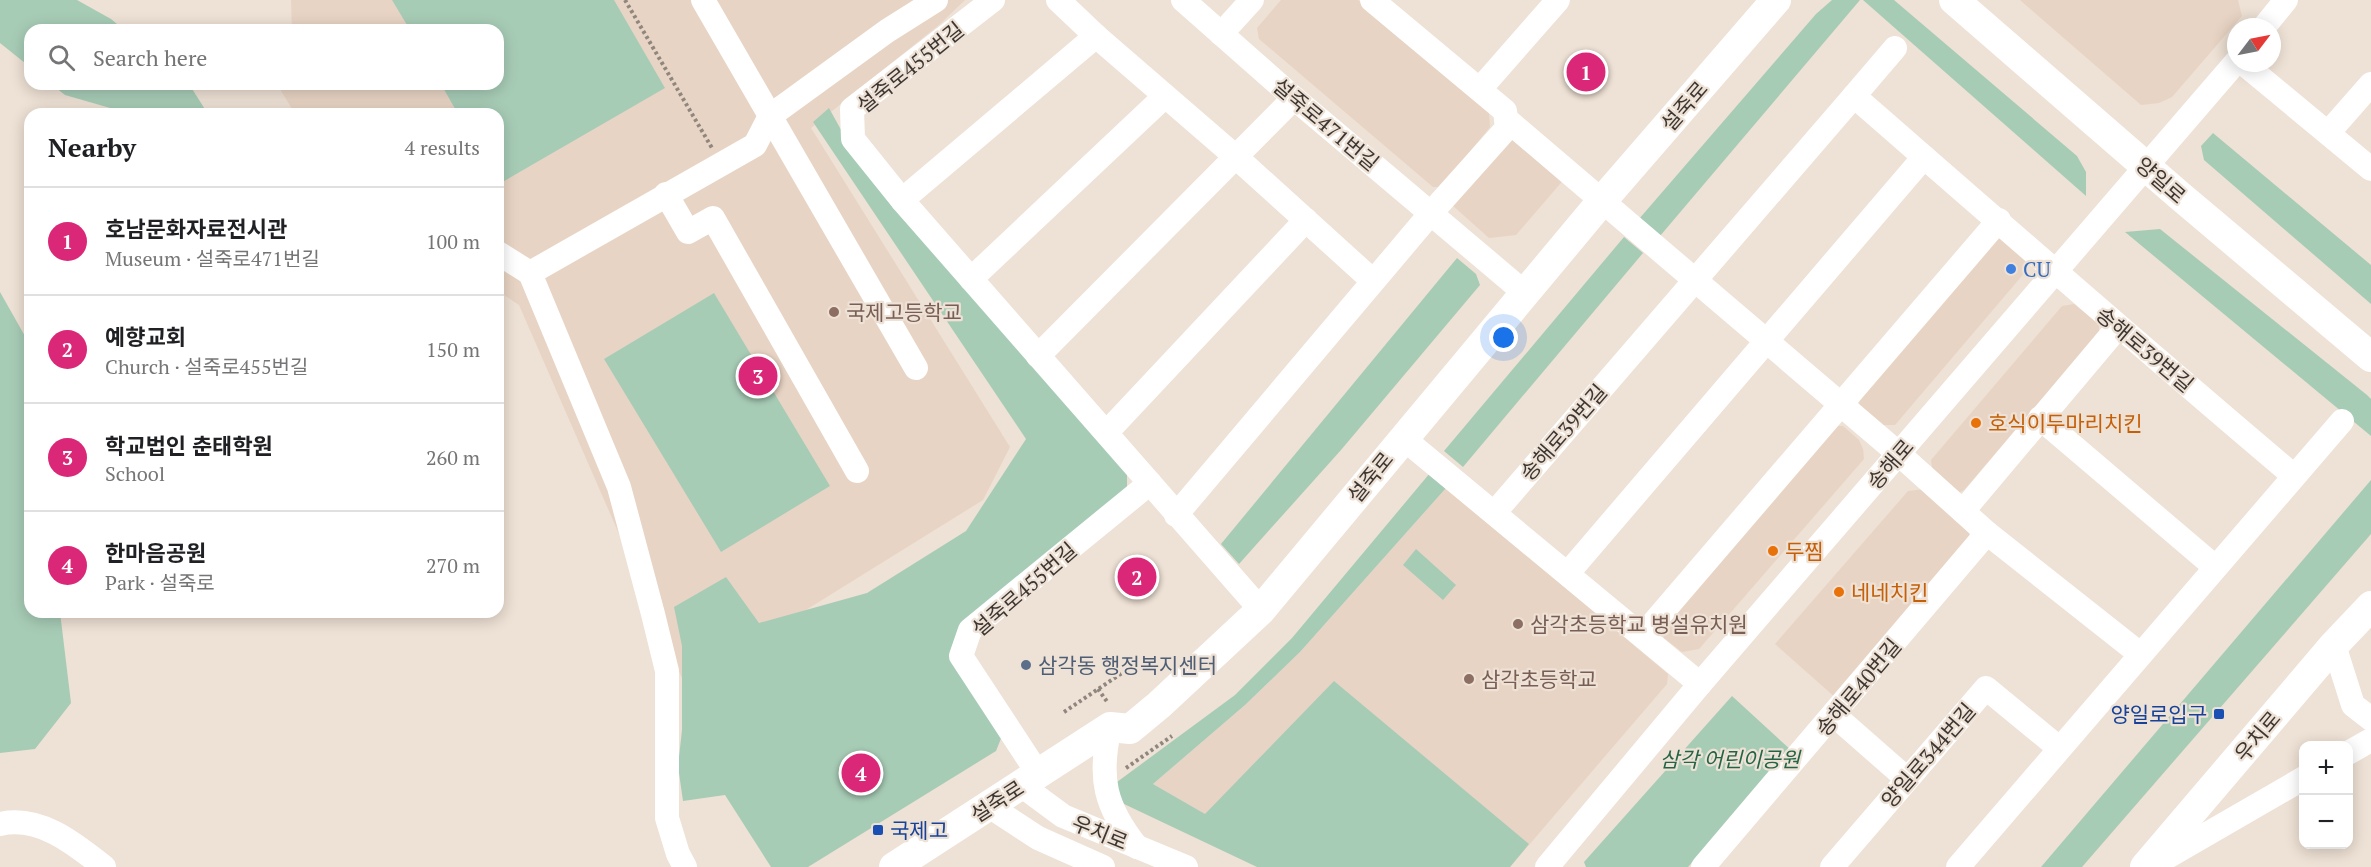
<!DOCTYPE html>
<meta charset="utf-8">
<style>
:root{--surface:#fff;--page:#f2f2f2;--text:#202124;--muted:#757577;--line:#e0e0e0;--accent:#db2777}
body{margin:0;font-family:"PT Serif","Noto Sans KR",serif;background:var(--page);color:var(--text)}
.controls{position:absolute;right:18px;bottom:18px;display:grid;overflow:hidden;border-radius:12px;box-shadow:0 3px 15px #0003}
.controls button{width:54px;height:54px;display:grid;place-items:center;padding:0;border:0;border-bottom:2px solid var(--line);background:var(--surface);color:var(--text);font:30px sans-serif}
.compass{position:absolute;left:2227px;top:18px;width:54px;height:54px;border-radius:50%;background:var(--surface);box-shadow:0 3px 15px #0003;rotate:58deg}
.you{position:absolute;left:1504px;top:338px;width:21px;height:21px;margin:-15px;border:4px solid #fff;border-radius:50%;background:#1a73e8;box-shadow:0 0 0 9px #1a73e833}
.badge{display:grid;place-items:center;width:39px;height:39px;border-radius:50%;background:var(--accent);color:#fff;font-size:20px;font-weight:700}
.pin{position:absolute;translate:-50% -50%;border:3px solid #fff;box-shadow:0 2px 6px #0006}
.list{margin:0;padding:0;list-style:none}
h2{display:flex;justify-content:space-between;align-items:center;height:78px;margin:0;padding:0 24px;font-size:26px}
h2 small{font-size:20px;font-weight:400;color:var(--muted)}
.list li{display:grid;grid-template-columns:39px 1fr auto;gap:18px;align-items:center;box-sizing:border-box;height:108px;padding:0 24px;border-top:2px solid var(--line)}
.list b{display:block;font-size:22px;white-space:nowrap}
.list p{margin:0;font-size:20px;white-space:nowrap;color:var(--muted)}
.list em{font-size:20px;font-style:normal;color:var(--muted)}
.icon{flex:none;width:33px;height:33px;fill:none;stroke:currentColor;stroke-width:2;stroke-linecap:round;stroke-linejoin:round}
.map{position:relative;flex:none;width:2371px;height:867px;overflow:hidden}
.search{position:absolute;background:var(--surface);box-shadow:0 3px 15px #0003;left:24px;top:24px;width:480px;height:66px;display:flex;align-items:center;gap:15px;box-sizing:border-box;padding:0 21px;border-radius:18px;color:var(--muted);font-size:22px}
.panel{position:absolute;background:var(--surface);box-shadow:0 3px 15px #0003;left:24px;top:108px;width:480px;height:510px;border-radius:18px}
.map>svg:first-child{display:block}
.built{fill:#e8d4c4}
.green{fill:#a7ccb6}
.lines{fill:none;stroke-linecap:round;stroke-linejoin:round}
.path{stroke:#8f867e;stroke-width:4;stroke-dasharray:3 3;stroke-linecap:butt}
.minor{stroke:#fff;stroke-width:24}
.major{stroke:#fff;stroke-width:30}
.shop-dot{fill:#3f7fe0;stroke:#eee1d5;stroke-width:2}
.education-dot{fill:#8d6e63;stroke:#eee1d5;stroke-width:2}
.food-dot{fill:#e8710a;stroke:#eee1d5;stroke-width:2}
.service-dot{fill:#5c6f8a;stroke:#eee1d5;stroke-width:2}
.transit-dot{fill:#1a4fb4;stroke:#eee1d5;stroke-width:2}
.labels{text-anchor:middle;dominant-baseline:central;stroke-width:4.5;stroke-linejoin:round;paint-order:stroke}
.street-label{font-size:21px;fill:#3d3733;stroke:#eee1d5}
.shop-label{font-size:21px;fill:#366cbe;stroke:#eee1d5;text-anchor:start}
.education-label{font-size:21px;fill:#785e54;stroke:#eee1d5;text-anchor:start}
.food-label{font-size:21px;fill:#c56008;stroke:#eee1d5;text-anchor:start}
.service-label{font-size:21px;fill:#4e5e75;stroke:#eee1d5;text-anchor:start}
.transit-label{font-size:21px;fill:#164399;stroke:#eee1d5;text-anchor:end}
.park-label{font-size:21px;font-style:italic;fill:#226546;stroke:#eee1d5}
</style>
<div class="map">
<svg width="2371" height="867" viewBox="0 0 2371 867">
<rect width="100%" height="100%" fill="#eee1d5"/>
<g class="built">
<polygon points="291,0 965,0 940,24 811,128 1010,447 983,500 685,685 519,305 498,291 498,114 295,114 277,84 498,84 498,30 292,30"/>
<polygon points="1281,0 1358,0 1489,112 1490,127 1441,187 1433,187 1259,39 1257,28"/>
<polygon points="2020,0 2238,0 2242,16 2172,97 2159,103 2141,105"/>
<polygon points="1516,133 1566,177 1516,235 1489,238 1452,205"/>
<polygon points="2002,238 2025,259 2026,271 1895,425 1881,425 1859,405 1860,398 1994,239"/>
<polygon points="2074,304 2099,324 2099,332 1964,490 1958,493 1933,474 1931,460 2062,306"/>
<polygon points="1834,426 1843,426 1859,440 1863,449 1864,459 1699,649 1682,652 1664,638 1661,623"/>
<polygon points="1446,488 1668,674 1667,684 1510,867 1204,814 1153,784 1245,705 1300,652"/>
<polygon points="1925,489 1968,527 1970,539 1836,698 1775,644 1908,491"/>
</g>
<g class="green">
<polygon points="0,0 77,0 111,19 124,30 30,30 30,67 0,43"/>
<polygon points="392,0 614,0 665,88 499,184 498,114 458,114 441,84 498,84 498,30 410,30"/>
<polygon points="1832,0 1860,0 1660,236 1639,219 1816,14"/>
<polygon points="1863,0 1894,0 2077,156 2086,172 2086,196"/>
<polygon points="51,84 189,84 208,114 131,114 65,95"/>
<polygon points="829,108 856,157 1127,470 1127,488 960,627 1002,736 996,751 808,867 771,867 725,795 683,801 678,766 682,730 682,646 674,607 726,577 759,623 867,593 966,531 1026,439 813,122"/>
<polygon points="2213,133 2371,265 2371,304 2204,160 2201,146"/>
<polygon points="2160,229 2367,395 2371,399 2371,436 2125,232"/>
<polygon points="1624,237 1643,253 1463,467 1444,451"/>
<polygon points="1457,258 1476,274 1480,285 1341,450 1239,564 1221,544"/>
<polygon points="0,292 30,345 30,612 60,612 71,703 35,749 0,753"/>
<polygon points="714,293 830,486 721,552 604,359"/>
<polygon points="1430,473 1446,488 1300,652 1245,705 1153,784 1205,814 1334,681 1529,844 1510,867 1257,867 1124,804 1109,792 1117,782 1235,695 1292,638"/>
<polygon points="2371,480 2371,534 2082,867 2041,867"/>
<polygon points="1416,549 1456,585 1443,600 1403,565"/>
<polygon points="1732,696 1792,751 1688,867 1586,867 1584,862"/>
</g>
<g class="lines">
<g class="path">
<polyline points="625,0 712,148"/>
<polyline points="1098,689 1108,703"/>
<polyline points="1064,712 1128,669"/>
<polyline points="1126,768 1172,736"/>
</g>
<g class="minor">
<polyline points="703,0 916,368"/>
<polyline points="993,0 852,109 853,139 902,200 1261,610"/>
<polyline points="1058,0 1096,36 1236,157 1373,281"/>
<polyline points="1183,0 1294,98 1525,293"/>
<polyline points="2264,27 2286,0"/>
<polyline points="1221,34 1252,0"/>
<polyline points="2243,63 2371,169"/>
<polyline points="1480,89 1558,0"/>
<polyline points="1854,96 1895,48"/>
<polyline points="1506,119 1899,454 1987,533 2140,654"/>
<polyline points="2328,133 2371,84"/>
<polyline points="666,194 688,232 713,218 857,471"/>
<polyline points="902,200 1096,36"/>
<polyline points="498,253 530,273"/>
<polyline points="971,279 1164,97"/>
<polyline points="1038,356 1294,98"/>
<polyline points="2040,418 2215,567"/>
<polyline points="1107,432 1306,220"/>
<polyline points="1403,438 1700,684"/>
<polyline points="1963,511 2118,327"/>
<path d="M1495 512 1854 96C2001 224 2146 351 2294 476"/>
<polyline points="1176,515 1431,213 1507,128 1505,111 1372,0"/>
<polyline points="1568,573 1924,157"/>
<polyline points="1643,635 1999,220"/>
<polyline points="2334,645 2353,705 2371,719"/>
<polyline points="1834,715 1907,779"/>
<path d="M1110 727C1098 778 1105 807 1137 847"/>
<polyline points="2348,753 2371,740"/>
<polyline points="1039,775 961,656 970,630 1150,483"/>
<polyline points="1021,785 1063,816 1186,867"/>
<polyline points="989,806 1038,838 1103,867"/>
<path d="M0 824C40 815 75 844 104 867"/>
<polyline points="685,867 678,854 667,818 667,671 653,614 619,487 530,273 755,145 770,116 887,31 936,0"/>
<polyline points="1547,867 1700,684 2236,62"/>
<polyline points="1703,867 1987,533"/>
<polyline points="1832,867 1986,688 2059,748"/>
<polyline points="1958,867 2342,421"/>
<polyline points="2150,867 2304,778"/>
</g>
<g class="major">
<polyline points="1954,0 2180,196 2371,357"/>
<polyline points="894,867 1110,727 1130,729 1159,705 1261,610 1601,202 1776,0"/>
<polyline points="2145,867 2334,645 2371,606"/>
</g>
</g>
<circle class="shop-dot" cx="2011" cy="269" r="6"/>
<g class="education-dot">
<circle cx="834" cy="312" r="6"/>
<circle cx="1518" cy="624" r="6"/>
<circle cx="1469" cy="679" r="6"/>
</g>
<g class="food-dot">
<circle cx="1976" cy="423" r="6"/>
<circle cx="1773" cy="551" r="6"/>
<circle cx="1839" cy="592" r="6"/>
</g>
<circle class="service-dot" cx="1026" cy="665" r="6"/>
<g class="transit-dot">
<rect x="2213" y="708" width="12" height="12" rx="3"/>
<rect x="872" y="824" width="12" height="12" rx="3"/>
</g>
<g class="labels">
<g class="street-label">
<text transform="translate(910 67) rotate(-39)">설죽로455번길</text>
<text transform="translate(1684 106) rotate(-49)">설죽로</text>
<text transform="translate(1326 124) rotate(40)">설죽로471번길</text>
<text transform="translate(2161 180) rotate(41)">양일로</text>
<text transform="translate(2145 349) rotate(40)">송해로39번길</text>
<text transform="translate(1563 432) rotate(-49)">송해로39번길</text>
<text transform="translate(1890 464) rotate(-49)">송해로</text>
<text transform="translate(1370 477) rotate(-51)">설죽로</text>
<text transform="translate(1024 589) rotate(-41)">설죽로455번길</text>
<text transform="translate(1858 687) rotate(-50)">송해로40번길</text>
<text transform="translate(2257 736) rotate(-50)">우치로</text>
<text transform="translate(1928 755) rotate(-49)">양일로344번길</text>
<text transform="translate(997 801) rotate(-33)">설죽로</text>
<text transform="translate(1100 832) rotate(22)">우치로</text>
</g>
<g class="shop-label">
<text x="2023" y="269">CU</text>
</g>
<g class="education-label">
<text x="846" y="312">국제고등학교</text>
<text x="1530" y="624">삼각초등학교 병설유치원</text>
<text x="1481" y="679">삼각초등학교</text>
</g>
<g class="food-label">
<text x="1988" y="423">호식이두마리치킨</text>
<text x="1785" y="551">두찜</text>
<text x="1851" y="592">네네치킨</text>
</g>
<g class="service-label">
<text x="1038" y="665">삼각동 행정복지센터</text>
</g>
<g class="transit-label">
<text x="2207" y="714">양일로입구</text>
<text x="890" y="830" text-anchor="start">국제고</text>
</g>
<g class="park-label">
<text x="1730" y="759">삼각 어린이공원</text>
</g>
</g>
</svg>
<div class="controls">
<button>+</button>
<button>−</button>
</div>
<svg class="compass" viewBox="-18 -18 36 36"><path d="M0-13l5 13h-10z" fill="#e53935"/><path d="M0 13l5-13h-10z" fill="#757577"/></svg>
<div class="you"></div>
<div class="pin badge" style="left:1586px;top:72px">1</div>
<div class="pin badge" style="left:1137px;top:577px">2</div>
<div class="pin badge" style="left:758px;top:376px">3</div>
<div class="pin badge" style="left:861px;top:773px">4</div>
<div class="search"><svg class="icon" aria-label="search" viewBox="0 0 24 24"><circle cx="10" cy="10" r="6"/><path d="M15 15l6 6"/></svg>Search here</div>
<section class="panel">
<h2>Nearby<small>4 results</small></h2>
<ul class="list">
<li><span class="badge">1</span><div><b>호남문화자료전시관</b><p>Museum · 설죽로471번길</p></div><em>100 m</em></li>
<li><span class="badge">2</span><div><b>예향교회</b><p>Church · 설죽로455번길</p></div><em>150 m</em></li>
<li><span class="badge">3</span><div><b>학교법인 춘태학원</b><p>School</p></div><em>260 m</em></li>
<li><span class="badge">4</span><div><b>한마음공원</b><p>Park · 설죽로</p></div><em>270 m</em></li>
</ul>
</section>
</div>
